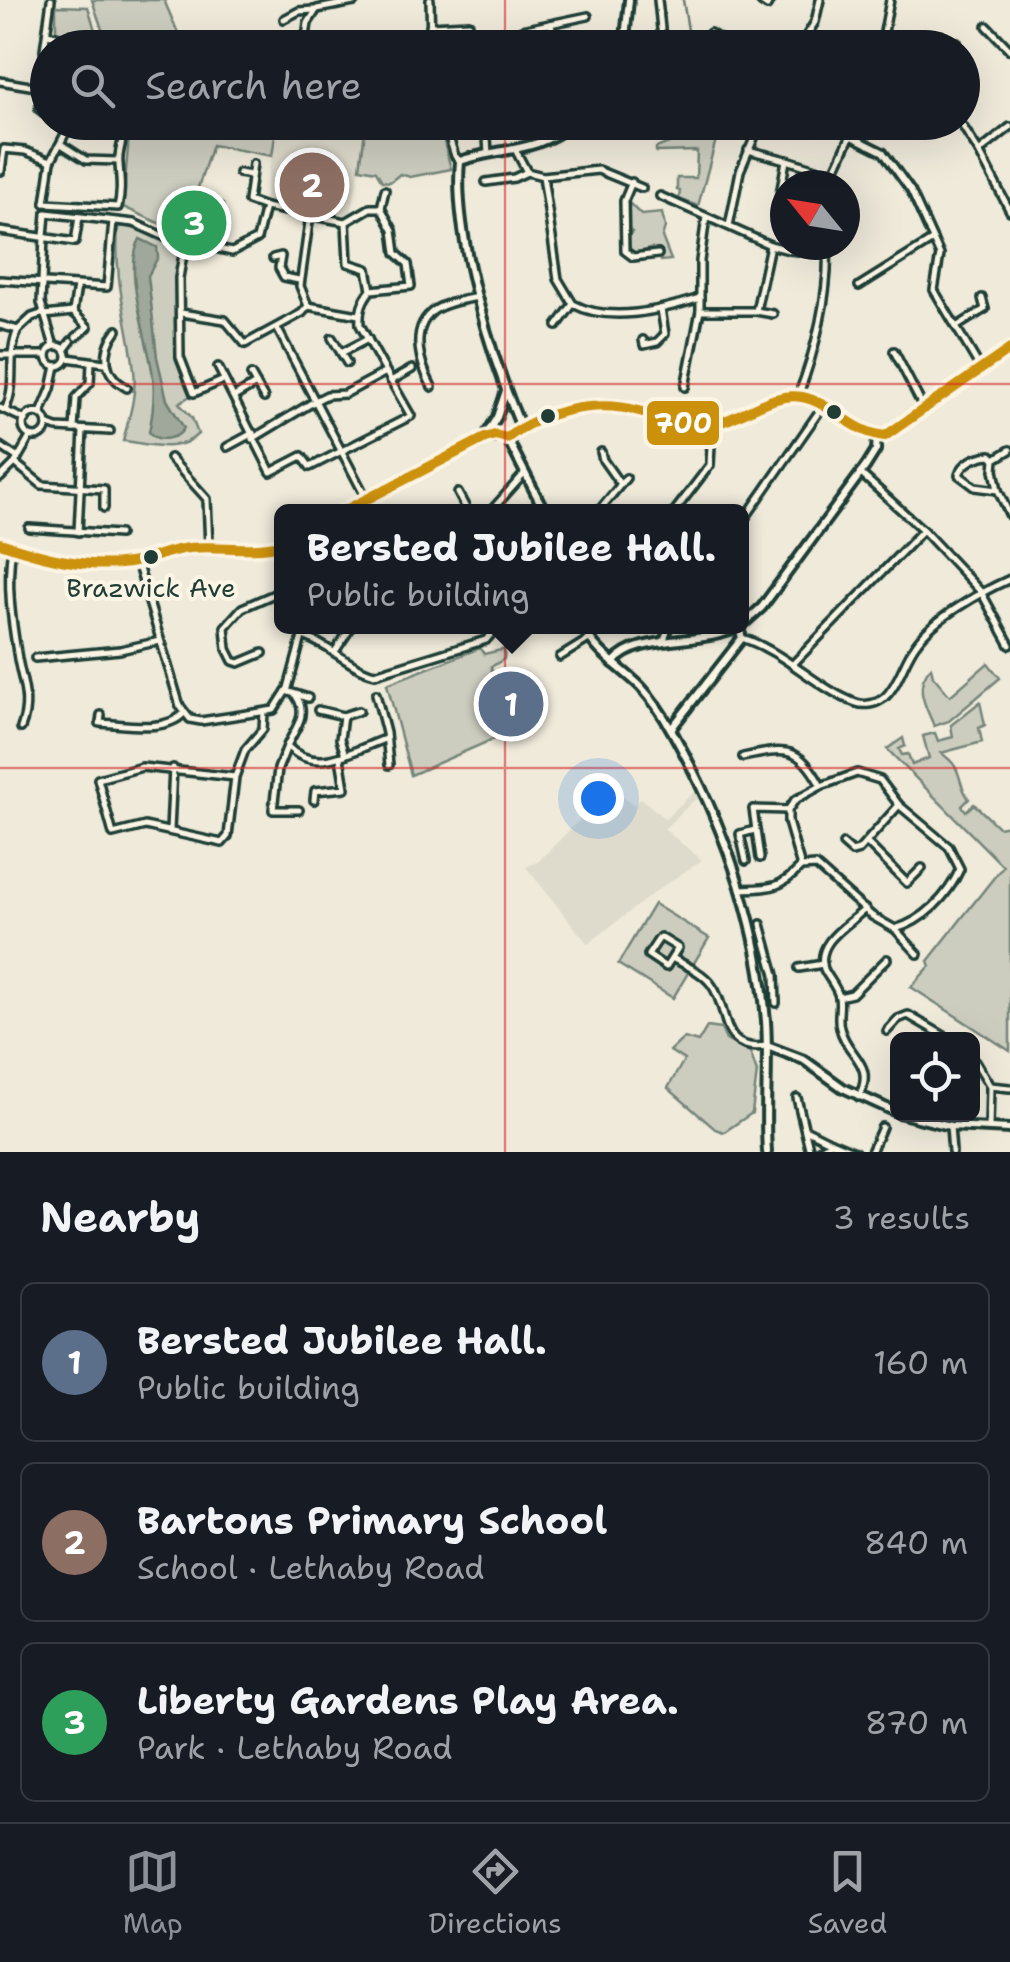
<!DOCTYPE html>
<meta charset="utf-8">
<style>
:root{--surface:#171b24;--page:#242831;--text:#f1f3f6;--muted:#9ea1a6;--line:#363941;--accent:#8c9099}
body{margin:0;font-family:"Shantell Sans",sans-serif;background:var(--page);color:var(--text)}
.controls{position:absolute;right:30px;bottom:30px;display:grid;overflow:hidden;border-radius:15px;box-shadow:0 10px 40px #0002}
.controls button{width:90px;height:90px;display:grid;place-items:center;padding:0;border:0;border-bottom:2px solid var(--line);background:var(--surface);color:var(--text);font:50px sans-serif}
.compass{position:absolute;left:770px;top:170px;width:90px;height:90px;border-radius:50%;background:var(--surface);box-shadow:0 10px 40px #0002;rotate:300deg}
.you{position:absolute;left:598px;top:798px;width:35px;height:35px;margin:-25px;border:8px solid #fff;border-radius:50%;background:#1a73e8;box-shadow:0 0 0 15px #1a73e833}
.badge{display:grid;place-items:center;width:65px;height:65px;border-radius:50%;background:var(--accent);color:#fff;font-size:32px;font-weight:700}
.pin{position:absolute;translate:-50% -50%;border:5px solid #fff;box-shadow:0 2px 10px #0006}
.popup{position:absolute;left:274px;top:504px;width:475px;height:130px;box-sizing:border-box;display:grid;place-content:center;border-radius:15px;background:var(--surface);filter:drop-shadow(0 2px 8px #0005);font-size:32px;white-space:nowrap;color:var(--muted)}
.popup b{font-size:38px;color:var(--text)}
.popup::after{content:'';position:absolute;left:50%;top:100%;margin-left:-20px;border:20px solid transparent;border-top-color:var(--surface)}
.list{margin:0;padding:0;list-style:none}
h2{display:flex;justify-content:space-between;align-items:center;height:130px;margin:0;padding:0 40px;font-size:42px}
h2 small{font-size:32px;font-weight:400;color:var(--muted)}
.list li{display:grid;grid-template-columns:65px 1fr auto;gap:30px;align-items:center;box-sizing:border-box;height:160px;margin:0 20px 20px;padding:0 20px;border:2px solid var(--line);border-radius:15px}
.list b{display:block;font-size:38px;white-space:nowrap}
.list p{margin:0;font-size:32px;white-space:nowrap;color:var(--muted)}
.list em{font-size:32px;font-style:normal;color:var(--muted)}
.icon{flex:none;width:55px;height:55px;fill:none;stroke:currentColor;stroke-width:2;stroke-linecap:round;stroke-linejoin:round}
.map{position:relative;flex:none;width:1010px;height:1152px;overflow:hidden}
.search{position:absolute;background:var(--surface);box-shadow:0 10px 40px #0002;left:30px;right:30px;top:30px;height:110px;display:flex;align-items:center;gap:25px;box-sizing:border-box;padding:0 35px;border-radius:55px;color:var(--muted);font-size:38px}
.sheet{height:670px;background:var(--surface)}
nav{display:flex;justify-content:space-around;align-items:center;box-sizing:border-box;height:140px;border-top:2px solid var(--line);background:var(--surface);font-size:28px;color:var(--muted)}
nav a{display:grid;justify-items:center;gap:5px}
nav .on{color:var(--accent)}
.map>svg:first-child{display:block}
.built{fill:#dedbcc}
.green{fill:#cccdbf;stroke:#76857a;stroke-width:2.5}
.water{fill:#9fa89a;stroke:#6c7d71;stroke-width:2.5}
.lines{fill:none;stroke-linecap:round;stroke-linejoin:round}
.stream{stroke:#6c7d71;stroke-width:2.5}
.street-casing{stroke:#1f3d34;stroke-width:12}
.secondary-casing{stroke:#1f3d34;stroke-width:14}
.street{stroke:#fcf5e5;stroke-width:5}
.secondary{stroke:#fcf5e5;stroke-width:6}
.bus-1-casing{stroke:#fcf5e5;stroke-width:18}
.bus-1{stroke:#cc910a;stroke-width:10}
.grid{fill:none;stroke:#d62828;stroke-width:2.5;stroke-opacity:0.55}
.bus-dot{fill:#1f3d34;stroke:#fcf5e5;stroke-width:4}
.labels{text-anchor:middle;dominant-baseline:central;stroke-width:8;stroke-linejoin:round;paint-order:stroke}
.bus-label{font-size:26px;fill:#1f3d34;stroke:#fcf5e5}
.line-badge{stroke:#fcf5e5;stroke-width:4}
.badge-label{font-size:28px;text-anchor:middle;font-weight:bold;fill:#fff}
</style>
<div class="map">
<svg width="1010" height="1152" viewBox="0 0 1010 1152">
<rect width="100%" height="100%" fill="#efeada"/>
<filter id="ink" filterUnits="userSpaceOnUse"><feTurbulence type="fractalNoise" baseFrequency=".01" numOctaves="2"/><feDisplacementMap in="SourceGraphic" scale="20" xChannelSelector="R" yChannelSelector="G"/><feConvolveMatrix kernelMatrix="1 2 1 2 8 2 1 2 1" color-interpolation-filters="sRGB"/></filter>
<g filter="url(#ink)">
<g class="built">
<polygon points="277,123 368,123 351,215 264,201"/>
<polygon points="696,790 701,798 693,801 664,829 702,860 656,891 588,944 526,867 538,862 597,802 607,811 623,796 634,805 641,798 665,819"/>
</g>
<g class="green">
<polygon points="92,0 164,0 184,47 108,47"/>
<polygon points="56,6 88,7 100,47 81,47 56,32"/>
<polygon points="130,123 130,122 277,123 272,156 212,145 183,234 123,207"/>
<polygon points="366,123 439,123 451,169 410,177 400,174 390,182 382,181 376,171 360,168"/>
<polygon points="717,124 720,125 698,206 679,199 680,191 677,190 677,178 696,178 697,151 656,152 656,148"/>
<polygon points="627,201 641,215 662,213 665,227 662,237 671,260 661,261 659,252 654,252 652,248 636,254 627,250 625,238 632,232 625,226"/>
<path d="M121 226 138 229 181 247C175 296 168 352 190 396L179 403 192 418 198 434C177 455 148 443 123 441 129 418 137 394 134 370 128 317 114 285 118 228Z"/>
<polygon points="480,648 484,654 505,649 504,659 491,667 506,722 517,721 519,728 411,775 387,684"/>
<path d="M988 663 1000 678 949 721 934 726C925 705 913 686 931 667L933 676 950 696Z"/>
<path d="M980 702 985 725 979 728 982 742 941 753C965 769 955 780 969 799L962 806 966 811 974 804 998 827 1010 825V1051L911 987 930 966 928 961 1003 866 887 749 903 738 905 746 899 749 902 755 908 754 912 765 929 758 923 736 935 733 938 741 953 737 951 725Z"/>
<polygon points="654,904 709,938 673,998 618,964"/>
<polygon points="707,1027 721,1029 726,1040 750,1052 757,1072 752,1113 724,1132 715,1129 668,1088 684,1060 670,1051 684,1038 698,1042"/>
</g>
<path class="water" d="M140 239 157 247 158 257 148 276 157 357 167 400 184 428C178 440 157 443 149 432 153 413 155 396 153 377 149 341 122 271 140 239Z"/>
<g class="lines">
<g class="stream">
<polyline points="683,0 691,48"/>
<polyline points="674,125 679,122"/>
</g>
<g class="street-casing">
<g id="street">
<polyline points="430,0 431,48"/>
<polyline points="658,0 663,48"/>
<polyline points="761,2 767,6 770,0"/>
<polyline points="284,19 299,11 314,10"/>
<polyline points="551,24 555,48"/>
<polyline points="430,26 469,24"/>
<polyline points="987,26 1010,50"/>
<polyline points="521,30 588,16"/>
<polyline points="710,33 733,48"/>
<polyline points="48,34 64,38 76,48"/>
<polyline points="294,37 306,37 308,23 317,9 354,2"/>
<polyline points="626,41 661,43"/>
<polyline points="799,48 815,22 820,0"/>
<polyline points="881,48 890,0"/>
<polyline points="950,48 957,42"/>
<polyline points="0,81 42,88"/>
<polyline points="48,116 39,109 46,70 44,50 51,0"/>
<polyline points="444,122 455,156 460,161"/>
<polyline points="486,122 488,154"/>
<polyline points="960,122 979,152 1010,211"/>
<polyline points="851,136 883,152 911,191 940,255 934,290 981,369"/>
<polyline points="61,144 86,160 118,161"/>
<polyline points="748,150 786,160 779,201"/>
<polyline points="516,151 527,172"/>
<polyline points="979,152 1010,127"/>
<polyline points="787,160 832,174"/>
<polyline points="253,164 248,201 265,207"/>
<polyline points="1,171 4,149 25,151 51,161"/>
<polyline points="239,173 251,175"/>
<path d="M543 176 558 279 573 304C610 324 662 310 700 298"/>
<polyline points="486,182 514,178 527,172 543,176 598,170 642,188"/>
<polyline points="632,182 624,201 625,251 633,257 658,254"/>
<polyline points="828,185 857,122"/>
<polyline points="660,196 770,245 789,250 828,254"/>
<path d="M45 203 118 207C122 191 120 179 119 164 117 150 126 138 123 122"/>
<polyline points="45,203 51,161 66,132 65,122"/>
<polyline points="197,203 219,207"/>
<polyline points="381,208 385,190"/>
<polyline points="46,213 134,223 165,237 232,252 257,239 265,207 346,222"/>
<polyline points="729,226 740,171 761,122"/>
<polyline points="0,231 75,242 79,217"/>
<polyline points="44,236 46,214"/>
<polyline points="44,238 41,303 54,346"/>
<polyline points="185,243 179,278 180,357 194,393 224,380"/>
<polyline points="201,244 208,205"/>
<polyline points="273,258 281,256 279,268 284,277 299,280"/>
<polyline points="0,280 107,287 113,221"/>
<polyline points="859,286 933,240"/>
<path d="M371 290 367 269 348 263 346 222 370 208H381L393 230 396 253 408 264 411 286 371 290C362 301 359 311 360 325L391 381"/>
<polyline points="308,306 359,315"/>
<polyline points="700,311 756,311 770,245"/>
<polyline points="756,311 773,314"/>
<polyline points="73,312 77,286"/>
<polyline points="181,313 225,320 245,344 302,313 308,306 300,286 310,215"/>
<polyline points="44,315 73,312 88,327 76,337"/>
<path d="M0 325 18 330C6 356 18 384 5 410"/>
<polyline points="557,326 573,304"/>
<polyline points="956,327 985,309 982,298"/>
<polyline points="277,328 366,498"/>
<polyline points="18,330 32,317 44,313"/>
<path d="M117 330C101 351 103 375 127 388"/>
<polyline points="332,338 347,363"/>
<polyline points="643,340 644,345 657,342 665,334 661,309"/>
<circle cx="57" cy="356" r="10"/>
<polyline points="65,349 71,341"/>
<polyline points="894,351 923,407"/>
<polyline points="341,353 368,339"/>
<polyline points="0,355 47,355"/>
<polyline points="67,358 105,363"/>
<polyline points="218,367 271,472 302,456 310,467 411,416 391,381 412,369"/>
<polyline points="256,384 264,398"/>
<path d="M432 387C421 366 409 331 432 312 442 303 464 300 477 297"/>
<polyline points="685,387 700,311 700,261 706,217"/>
<path d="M798 396C815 353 830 291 827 245"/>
<polyline points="234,397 256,384 251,375"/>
<polyline points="0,408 26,420"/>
<polyline points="41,413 51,389 56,366"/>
<circle cx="35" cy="425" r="12"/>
<polyline points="47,424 57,428 110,431"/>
<polyline points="74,429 76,398 90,383 91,363"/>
<polyline points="252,439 315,401 327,395 345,394 386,372"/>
<polyline points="0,446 18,458"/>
<polyline points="227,447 253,433"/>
<polyline points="1010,450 995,459 994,470 998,490 1010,516"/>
<polyline points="601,452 603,460 620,484"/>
<polyline points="170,458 207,499 209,547"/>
<path d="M995 459 991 455C977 456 963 462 959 475L975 487 998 490"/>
<polyline points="15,463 42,485 104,489 104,508"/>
<polyline points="860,473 923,530 981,592 1010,645"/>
<polyline points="0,478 15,463 30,437"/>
<polyline points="458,493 468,512"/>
<polyline points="490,512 525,473"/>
<polyline points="598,512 626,478"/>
<polyline points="674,512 710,465 712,424"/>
<polyline points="741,524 823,406"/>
<polyline points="29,528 119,534"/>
<polyline points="78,532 83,430"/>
<path d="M12 548C6 584 12 622 18 659 23 686 31 701 21 728"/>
<polyline points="137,562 180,706 190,719 201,721 274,710 288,688 305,626"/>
<path d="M303 636C330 645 350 668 375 674L486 640 498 626"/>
<path d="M742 638C784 651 819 690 856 703 865 706 877 704 885 697 899 684 904 660 916 644 934 618 981 592 1010 579"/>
<polyline points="663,643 669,626"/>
<polyline points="336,650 352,626"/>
<polyline points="263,653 239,663 233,661 227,649 225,627 242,608 281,591"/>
<polyline points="560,657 589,639"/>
<polyline points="35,658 120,650 160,641"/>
<polyline points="793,664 923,530"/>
<polyline points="286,691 308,698"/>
<polyline points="376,694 386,733 389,765"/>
<path d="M296 696C309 715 295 728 287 746 316 776 353 750 385 739"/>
<polyline points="318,710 343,716 340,739 345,755"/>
<path d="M101 715 100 723C125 724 166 733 184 713"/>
<polyline points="343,716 359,711"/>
<polyline points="287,746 278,769 273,810 299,810"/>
<path d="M743 757C785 748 799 745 821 786"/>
<polyline points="235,777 142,767 98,779 113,834 145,826 222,843 228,836 235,777 245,750 263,729 264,713"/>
<polyline points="314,800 315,791 345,788 340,758"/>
<polyline points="170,830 173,768"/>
<polyline points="867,843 907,883 922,868"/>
<polyline points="843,844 852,852 859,850 899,805"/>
<polyline points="760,858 753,809 788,810"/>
<polyline points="746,861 740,834 755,830"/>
<path d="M741 889C771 888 780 889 801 867L816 866 872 916 895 929C924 921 948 896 960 869L949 847 899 805 880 780 857 773 821 786 795 800 788 810V822L801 867"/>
<polyline points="761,924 775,975 776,1003"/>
<polyline points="895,929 918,954"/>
<polygon points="660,937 678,948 666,967 648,955"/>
<path d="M672 958C685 965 702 972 711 984 731 1010 717 1053 767 1046"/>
<polyline points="799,968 823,964"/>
<polyline points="839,997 852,994 887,959"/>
<polyline points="887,1031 898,1019 908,1015 951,1040"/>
<polyline points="972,1056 990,1086 989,1128"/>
<polyline points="990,1086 1010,1088"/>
<path d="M859 1097C876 1062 847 1057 840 1028 837 1017 841 1007 839 997 837 987 828 978 824 969 815 942 848 925 865 909"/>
<polyline points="797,1098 810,1152"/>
<polyline points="950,1126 952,1152"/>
<polyline points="807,1130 831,1142"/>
<polyline points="816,1152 831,1142 855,1152"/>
<polyline points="871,1152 882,1127"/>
</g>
</g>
<g class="secondary-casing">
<g id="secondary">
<polyline points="624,48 629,0"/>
<path d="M520 425C491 356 453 236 460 161 504 146 533 155 575 122"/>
<polyline points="485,437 497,417 506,391"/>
<path d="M507 438C528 417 594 401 624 407 652 412 677 427 707 425 737 422 774 391 802 397 831 403 855 438 885 436L1010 349"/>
<polyline points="507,438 545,512"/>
<polyline points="341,512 485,438 507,437"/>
<path d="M0 543C39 557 87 570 129 563 149 560 168 550 189 548 219 545 251 554 281 545"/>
<path d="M583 626C595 653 621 667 641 687 653 700 663 715 672 731 722 820 758 919 766 1021 769 1065 764 1108 767 1152"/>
<polyline points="741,626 762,607 866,466 876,450 877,437"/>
<path d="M613 663C638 632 704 647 741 626"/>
<polyline points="671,729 742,638 739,628"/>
<polyline points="767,1046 804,1060 843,1088 898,1113"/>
<polyline points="902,1114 950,1126 1010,1129"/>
</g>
</g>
<use href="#street" class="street"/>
<use href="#secondary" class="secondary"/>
<g class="bus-1-casing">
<g id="bus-1">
<path d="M342 512 485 438 495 435 507 438C542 411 596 399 639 411 661 417 683 427 707 425 739 422 769 391 802 397 833 403 852 433 885 436L1010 349"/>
<path d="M0 543C41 557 85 569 129 563 149 560 168 550 189 548 220 545 250 552 281 545"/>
</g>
</g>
<use href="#bus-1" class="bus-1"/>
</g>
</g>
<path class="grid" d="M505 0V48M505 122V1152M0 384H1010M0 768H1010"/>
<g class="bus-dot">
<circle cx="834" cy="412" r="9"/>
<circle cx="548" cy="416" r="9"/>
<circle cx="151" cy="557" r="9"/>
</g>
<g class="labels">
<g class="bus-label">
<text x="151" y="587">Brazwick Ave</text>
</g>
</g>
<rect class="line-badge" x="645" y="399" width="76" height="48" rx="10" fill="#cc910a"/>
<g class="badge-label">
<text x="683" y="433">700</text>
</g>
</svg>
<div class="controls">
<button><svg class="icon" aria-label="locate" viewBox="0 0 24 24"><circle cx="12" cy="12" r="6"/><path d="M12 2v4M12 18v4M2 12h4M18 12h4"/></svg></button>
</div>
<svg class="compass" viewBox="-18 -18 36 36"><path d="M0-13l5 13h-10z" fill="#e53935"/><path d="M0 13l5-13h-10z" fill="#9ea1a6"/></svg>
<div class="you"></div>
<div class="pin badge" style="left:511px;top:704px;background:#5c6f8a">1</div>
<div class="popup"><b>Bersted Jubilee Hall.</b>Public building</div>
<div class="pin badge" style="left:312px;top:185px;background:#8d6e63">2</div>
<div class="pin badge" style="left:194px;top:223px;background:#2e9e5b">3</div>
<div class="search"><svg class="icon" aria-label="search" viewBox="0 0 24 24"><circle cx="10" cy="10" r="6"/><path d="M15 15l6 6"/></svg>Search here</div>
</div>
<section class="sheet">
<h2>Nearby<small>3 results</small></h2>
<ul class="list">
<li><span class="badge" style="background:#5c6f8a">1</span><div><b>Bersted Jubilee Hall.</b><p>Public building</p></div><em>160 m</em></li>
<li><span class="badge" style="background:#8d6e63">2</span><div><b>Bartons Primary School</b><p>School · Lethaby Road</p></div><em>840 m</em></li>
<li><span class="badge" style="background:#2e9e5b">3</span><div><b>Liberty Gardens Play Area.</b><p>Park · Lethaby Road</p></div><em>870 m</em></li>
</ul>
</section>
<nav>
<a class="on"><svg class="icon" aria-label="map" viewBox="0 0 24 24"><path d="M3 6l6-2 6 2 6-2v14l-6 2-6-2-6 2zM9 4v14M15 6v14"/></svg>Map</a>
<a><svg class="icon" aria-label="directions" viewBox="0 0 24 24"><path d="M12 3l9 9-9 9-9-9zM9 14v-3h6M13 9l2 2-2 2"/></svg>Directions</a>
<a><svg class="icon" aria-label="saved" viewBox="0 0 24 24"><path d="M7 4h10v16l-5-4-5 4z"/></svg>Saved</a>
</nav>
